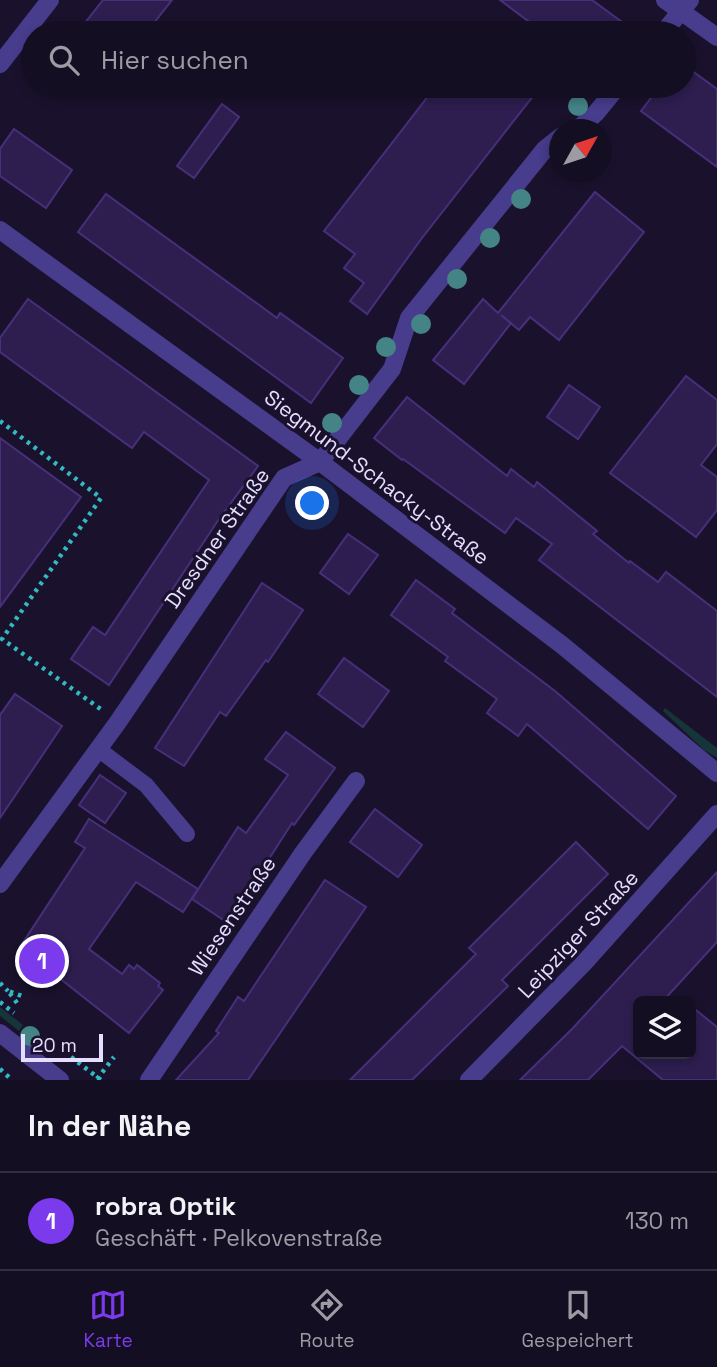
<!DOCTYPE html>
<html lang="de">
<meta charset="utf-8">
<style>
:root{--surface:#140e22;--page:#211c2f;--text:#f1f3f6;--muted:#9d9ca5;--line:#332e40;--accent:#7c3aed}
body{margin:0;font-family:"Space Grotesk",sans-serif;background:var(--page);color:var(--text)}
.controls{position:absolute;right:21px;bottom:21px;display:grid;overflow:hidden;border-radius:10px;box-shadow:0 4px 10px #0003}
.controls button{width:63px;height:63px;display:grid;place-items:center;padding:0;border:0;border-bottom:2px solid var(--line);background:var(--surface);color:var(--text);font:35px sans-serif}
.compass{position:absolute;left:549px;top:119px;width:63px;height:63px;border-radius:50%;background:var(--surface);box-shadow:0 4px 10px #0003;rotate:50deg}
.scale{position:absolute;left:21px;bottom:18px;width:82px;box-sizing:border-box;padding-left:7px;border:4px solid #e6deff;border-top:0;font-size:19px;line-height:24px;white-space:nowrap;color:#e6deff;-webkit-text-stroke:5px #1a122d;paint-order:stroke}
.you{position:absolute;left:313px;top:504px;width:24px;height:24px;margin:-18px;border:5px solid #fff;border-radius:50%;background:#1a73e8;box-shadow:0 0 0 10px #1a73e833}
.badge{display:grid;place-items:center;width:46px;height:46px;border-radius:50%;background:var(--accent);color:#fff;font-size:23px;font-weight:700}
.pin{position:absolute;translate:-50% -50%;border:4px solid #fff;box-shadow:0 2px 7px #0006}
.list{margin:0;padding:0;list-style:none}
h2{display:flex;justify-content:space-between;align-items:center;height:91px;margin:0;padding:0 28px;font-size:30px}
h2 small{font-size:23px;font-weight:400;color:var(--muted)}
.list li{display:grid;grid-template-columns:46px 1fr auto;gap:21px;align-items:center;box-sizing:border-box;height:98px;padding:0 28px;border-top:2px solid var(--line)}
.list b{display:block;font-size:26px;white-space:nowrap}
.list p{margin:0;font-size:23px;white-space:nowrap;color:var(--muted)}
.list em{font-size:23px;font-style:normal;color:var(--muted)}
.icon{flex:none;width:38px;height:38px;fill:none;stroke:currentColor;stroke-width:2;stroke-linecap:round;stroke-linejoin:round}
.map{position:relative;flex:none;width:717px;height:1080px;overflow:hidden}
.search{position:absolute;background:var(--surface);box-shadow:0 4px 10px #0003;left:21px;right:21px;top:21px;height:77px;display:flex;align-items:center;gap:18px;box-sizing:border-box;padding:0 24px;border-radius:38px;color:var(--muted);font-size:26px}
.sheet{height:189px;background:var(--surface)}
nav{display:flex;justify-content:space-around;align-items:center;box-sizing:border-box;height:98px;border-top:2px solid var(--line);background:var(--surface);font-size:19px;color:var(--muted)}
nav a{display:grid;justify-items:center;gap:4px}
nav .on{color:var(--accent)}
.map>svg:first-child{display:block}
.green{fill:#153538}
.building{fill:#2d1e4f;stroke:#472f7b;stroke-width:2}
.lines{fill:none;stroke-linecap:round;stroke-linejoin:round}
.path{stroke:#30bac1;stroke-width:4.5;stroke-dasharray:3.5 5;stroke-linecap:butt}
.service{stroke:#483d8d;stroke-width:16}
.minor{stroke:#483d8d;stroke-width:18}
.tertiary{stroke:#483d8d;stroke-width:18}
.tree{fill:#448487}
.labels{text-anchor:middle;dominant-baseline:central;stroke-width:6;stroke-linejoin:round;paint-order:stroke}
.street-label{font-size:21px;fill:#e6deff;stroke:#1a122d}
</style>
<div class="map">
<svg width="717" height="1080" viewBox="0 0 717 1080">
<rect width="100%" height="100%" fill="#1a122d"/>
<g class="green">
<polygon points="665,708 717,748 717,758 704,750 663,711"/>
<polygon points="0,1007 23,1025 19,1031 0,1016"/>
</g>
<g class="building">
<polygon points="103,0 172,0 146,33 77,33"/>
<polygon points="500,0 592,0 637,33 544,33"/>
<polygon points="684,65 717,89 717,167 641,111 660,86 684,86"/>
<polygon points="436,86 541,86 422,238 367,314 350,301 364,283 344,268 355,254 324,231"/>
<polygon points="222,104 239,117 194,178 177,166"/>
<polygon points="14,129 72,170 46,208 0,176 0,149"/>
<polygon points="595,192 644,232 559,340 530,317 519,330 501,315 511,323 464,384 433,360 483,299 498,313"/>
<polygon points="106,194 277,318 280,313 343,358 311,403 78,232"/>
<polygon points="28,299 258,466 217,522 109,685 71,659 93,627 105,635 209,480 144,432 132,448 0,352 0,338"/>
<polygon points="686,376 717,400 717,444 701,465 717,477 717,510 696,537 610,473"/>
<polygon points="569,385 600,407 578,439 547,417"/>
<polygon points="407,397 507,476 511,469 534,487 537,482 597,531 593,534 629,563 630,561 658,582 666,572 717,611 717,697 539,560 552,544 516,518 505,533 403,459 402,460 374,438"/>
<polygon points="0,438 81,497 0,607"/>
<polygon points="348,534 378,555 349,594 320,573"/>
<polygon points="416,580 455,609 452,613 555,691 676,796 648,829 527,724 518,736 487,713 497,699 445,661 448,657 391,615"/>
<polygon points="262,583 303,610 268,662 266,660 226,716 220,712 184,766 155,748"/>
<polygon points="344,658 389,691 363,727 318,694"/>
<polygon points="15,694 62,726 0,818 0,715"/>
<polygon points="286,732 335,768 294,825 292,823 228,923 192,899 238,827 246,833 288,775 265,759"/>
<polygon points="100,775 126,793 105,823 79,805"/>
<polygon points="375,809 422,845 398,877 350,842"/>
<polygon points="89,819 198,889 183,912 136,882 89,949 122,974 129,965 134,969 137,965 160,983 158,986 163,990 129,1033 20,947 85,848 75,842"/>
<polygon points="576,842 608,874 502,980 508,986 412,1080 350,1080 476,954 469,948"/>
<polygon points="717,872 717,942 663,1001 638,1001 638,1054 691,1054 691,1006 717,1027 717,1080 663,1080 622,1046 588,1080 520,1080 572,1029"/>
<polygon points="325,880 366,907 248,1080 176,1080 219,1033 216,1031 238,997 244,1001"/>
</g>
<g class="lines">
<g class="path">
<polyline points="0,421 101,498 2,639 102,710"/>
<polyline points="0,983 8,991"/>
<polyline points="0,1002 14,1013"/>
<polyline points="17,1003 8,991 22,996"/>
<polyline points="71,1057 101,1080"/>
<polyline points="0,1069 12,1080"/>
<polyline points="97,1079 114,1057"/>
</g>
<polyline class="service" points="98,749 146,785 187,834"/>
<g class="minor">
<polyline points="665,0 717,37"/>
<polyline points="663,33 690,0"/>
<polyline points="0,64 50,0"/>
<polyline points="577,130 596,113 618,86"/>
<polyline points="0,230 320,462 562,645 717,773"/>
<polyline points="0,884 118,722 284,478 320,462 392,369 409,318 545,149 560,137"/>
<polyline points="149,1080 303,853 356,781"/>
<polyline points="469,1080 584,963 717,814"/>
</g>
<polyline class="tertiary" points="0,1033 60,1080"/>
</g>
<g class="tree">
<circle cx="578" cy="106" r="10"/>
<circle cx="521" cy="199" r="10"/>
<circle cx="490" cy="238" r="10"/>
<circle cx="457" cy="279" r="10"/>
<circle cx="421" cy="324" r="10"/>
<circle cx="386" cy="347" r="10"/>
<circle cx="359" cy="385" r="10"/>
<circle cx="332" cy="423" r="10"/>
<circle cx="30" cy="1036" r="10"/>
</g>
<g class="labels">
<g class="street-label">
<text transform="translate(377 477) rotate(37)">Siegmund-Schacky-Straße</text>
<text transform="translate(217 538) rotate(-55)">Dresdner Straße</text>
<text transform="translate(232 916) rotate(-56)">Wiesenstraße</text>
<text transform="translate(578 934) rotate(-47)">Leipziger Straße</text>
</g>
</g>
</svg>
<div class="controls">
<button><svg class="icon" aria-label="layers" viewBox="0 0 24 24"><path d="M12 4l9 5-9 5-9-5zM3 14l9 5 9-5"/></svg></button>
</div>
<svg class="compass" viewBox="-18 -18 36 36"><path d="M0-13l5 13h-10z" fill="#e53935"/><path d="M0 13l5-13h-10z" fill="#9d9ca5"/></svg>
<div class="scale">20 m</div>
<div class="you"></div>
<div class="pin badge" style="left:42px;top:961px">1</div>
<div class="search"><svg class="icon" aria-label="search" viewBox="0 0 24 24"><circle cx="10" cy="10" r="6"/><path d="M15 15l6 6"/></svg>Hier suchen</div>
</div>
<section class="sheet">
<h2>In der Nähe<small></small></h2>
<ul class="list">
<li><span class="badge">1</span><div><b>robra Optik</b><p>Geschäft · Pelkovenstraße</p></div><em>130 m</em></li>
</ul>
</section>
<nav>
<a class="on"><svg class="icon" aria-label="map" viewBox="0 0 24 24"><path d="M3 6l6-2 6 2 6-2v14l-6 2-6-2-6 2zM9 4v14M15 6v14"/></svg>Karte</a>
<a><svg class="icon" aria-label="directions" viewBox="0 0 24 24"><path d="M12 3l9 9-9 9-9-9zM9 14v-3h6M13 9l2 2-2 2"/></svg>Route</a>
<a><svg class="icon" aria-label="saved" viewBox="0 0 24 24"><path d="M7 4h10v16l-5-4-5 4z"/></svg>Gespeichert</a>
</nav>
